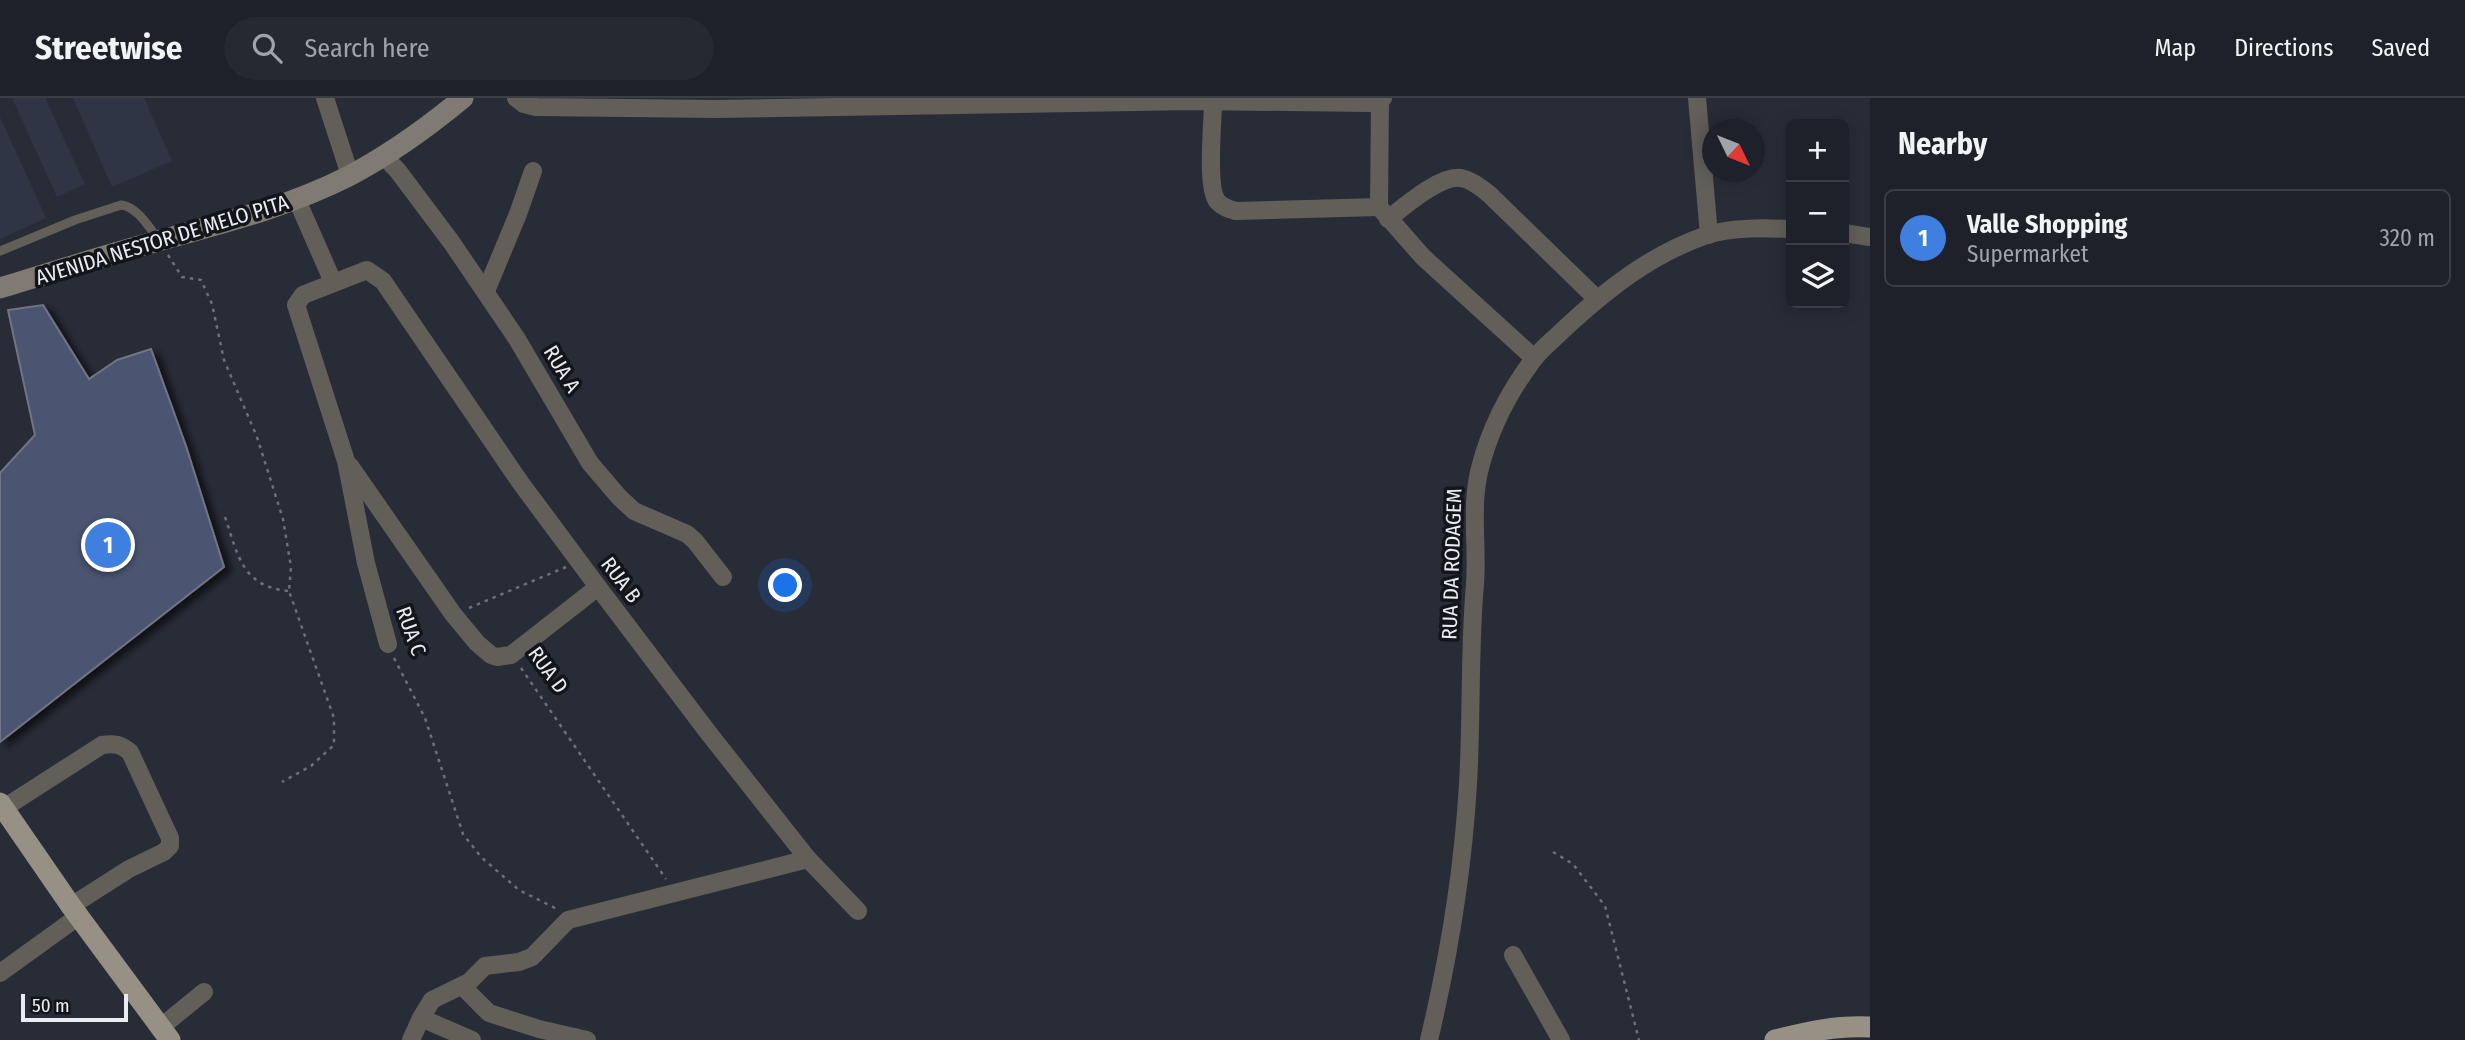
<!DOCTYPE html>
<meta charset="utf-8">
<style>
:root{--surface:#1e2129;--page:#262931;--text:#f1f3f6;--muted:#a1a3a8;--line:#3c3e46;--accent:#fc9d53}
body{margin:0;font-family:"Fira Sans Condensed",sans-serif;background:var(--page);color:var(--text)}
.controls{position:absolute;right:21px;top:21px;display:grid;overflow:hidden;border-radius:10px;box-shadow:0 4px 18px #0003}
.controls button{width:63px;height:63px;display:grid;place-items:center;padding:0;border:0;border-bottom:2px solid var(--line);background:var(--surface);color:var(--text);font:35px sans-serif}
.compass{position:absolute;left:1702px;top:21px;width:63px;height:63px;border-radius:50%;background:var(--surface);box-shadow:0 4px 18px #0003;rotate:133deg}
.scale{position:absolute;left:21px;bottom:18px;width:107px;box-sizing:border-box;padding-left:7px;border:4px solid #e9ecf3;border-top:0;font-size:19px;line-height:24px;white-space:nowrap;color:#e9ecf3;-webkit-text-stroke:5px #13151a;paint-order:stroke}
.you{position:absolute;left:786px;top:488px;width:24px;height:24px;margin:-18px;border:5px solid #fff;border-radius:50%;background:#1a73e8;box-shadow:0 0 0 10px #1a73e833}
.badge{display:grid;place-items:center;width:46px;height:46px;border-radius:50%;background:var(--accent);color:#fff;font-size:23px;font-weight:700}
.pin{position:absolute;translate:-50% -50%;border:4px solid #fff;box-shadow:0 2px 7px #0006}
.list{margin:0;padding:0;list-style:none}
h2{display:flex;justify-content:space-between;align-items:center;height:91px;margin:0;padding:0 28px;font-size:30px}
h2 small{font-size:23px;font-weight:400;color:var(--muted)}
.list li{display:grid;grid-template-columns:46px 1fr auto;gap:21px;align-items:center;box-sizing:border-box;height:98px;margin:0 14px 14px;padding:0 14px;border:2px solid var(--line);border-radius:10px}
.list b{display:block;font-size:26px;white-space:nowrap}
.list p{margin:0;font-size:23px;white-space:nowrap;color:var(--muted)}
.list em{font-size:23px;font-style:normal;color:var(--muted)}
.icon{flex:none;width:38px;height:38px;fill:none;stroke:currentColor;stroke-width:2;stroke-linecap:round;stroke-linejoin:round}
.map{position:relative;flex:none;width:1870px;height:942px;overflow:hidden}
header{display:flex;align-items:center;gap:42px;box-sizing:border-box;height:98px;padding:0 35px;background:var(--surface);border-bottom:2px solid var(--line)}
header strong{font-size:33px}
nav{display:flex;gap:38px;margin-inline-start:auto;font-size:24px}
.search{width:490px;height:63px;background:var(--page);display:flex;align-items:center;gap:18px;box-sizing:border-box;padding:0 24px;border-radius:38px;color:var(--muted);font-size:26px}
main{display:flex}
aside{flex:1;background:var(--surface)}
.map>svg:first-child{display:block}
.built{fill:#303546}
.building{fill:#4b5471;stroke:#717582;stroke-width:2;filter:url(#shadow)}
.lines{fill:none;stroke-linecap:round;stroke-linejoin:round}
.path{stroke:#6d707a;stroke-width:2.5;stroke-dasharray:3.5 5;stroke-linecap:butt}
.lane{stroke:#625f59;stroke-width:9}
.street{stroke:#625f59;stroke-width:18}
.secondary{stroke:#7f7b72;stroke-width:21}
.primary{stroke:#969085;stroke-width:21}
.labels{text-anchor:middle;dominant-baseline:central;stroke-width:7;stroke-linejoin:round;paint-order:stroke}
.street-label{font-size:21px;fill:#e9ecf3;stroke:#13151a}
</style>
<header>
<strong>Streetwise</strong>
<div class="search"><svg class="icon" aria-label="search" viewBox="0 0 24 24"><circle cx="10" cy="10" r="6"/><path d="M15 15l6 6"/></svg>Search here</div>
<nav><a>Map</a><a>Directions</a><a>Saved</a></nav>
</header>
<main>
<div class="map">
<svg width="1870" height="942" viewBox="0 0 1870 942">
<defs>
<filter id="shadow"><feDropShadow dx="7" dy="4" stdDeviation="3.5" flood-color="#0009"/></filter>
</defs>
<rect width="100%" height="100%" fill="#282c37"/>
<g class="built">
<polygon points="12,0 45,0 85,86 57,99"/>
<polygon points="73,0 144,0 172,63 112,89"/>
<polygon points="0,19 46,120 0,141"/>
</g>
<polygon class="building" points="43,207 89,281 117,262 151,251 186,348 224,469 0,644 0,375 35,337 8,212"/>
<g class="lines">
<g class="path">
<polyline points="168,157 182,179 201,182 212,206 224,262 257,339 283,421 291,469 289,493 334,620 334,647 311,668 282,684"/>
<path d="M225 419C238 457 242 489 289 493"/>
<polyline points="469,510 566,469"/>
<polyline points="394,560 425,620 463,736 481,759 519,792 557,811"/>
<polyline points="521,570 666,781"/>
<polyline points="1553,754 1573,766 1605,808 1639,942"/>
</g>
<path class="lane" d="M0 153 75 122 121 107C138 109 149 130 159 142"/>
<g class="street">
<polyline points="325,0 350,77"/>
<polyline points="516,0 524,6 536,9 716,11 1193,3 1370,5 1383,0"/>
<polyline points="1697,0 1709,137"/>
<polyline points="1380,3 1379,109 1423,159 1534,260"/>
<path d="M1213 4C1213 24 1206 88 1217 103 1222 109 1229 111 1236 113L1379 109"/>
<polyline points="384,58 398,73 452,145 517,241 590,365 619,399 634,413 687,436 695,443 723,479"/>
<polyline points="297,102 333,184"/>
<path d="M1388 121C1405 108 1440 77 1461 80 1472 82 1482 90 1490 97L1597 201"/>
<polyline points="1844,135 1870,139"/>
<polyline points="486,193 518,116 533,73"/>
<polyline points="350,368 453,516 477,545 491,557 497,559 511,557 598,489"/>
<polyline points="388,546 366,465 346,363 296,207 303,197 367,172 383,183 520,384 598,489 707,633 808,761 858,813"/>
<path d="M4 710 102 647C114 645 120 646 130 654L170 740V748L164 754 129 771 71 808"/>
<polyline points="1513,857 1561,942"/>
<polyline points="0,875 79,818"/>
<polyline points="462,888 489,915 539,931 587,942"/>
<polyline points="421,920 432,902 469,884 485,868 519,864 532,859 568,822 808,761"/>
<polyline points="161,929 204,894"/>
<polyline points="411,942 421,920 472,942"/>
<path d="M1429 942C1449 858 1463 772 1468 686 1472 620 1469 553 1475 486 1478 447 1470 408 1480 370 1490 331 1509 294 1533 262 1541 251 1553 242 1563 232 1606 192 1651 156 1707 137 1733 129 1765 130 1791 131"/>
</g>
<path class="secondary" d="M0 190C53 174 105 157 158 143 223 125 288 109 349 78 389 57 428 29 463 0"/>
<g class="primary">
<polyline points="0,705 71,808 170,942"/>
<path d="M1775 942C1807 934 1837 927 1870 929"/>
</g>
</g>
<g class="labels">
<g class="street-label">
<text transform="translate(162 142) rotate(-17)">AVENIDA NESTOR DE MELO PITA</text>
<text transform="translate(562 271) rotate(59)">RUA A</text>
<text transform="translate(1452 466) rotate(-88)">RUA DA RODAGEM</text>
<text transform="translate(621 482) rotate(53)">RUA B</text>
<text transform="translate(411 533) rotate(70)">RUA C</text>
<text transform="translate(548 572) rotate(54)">RUA D</text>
</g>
</g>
</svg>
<div class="controls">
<button>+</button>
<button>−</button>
<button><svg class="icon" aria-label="layers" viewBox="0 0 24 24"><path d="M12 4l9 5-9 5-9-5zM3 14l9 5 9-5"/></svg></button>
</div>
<svg class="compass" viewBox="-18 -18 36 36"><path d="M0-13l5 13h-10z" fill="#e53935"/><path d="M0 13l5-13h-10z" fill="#a1a3a8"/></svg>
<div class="scale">50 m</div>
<div class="you"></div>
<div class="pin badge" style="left:108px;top:447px;background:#3f7fe0">1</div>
</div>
<aside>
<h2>Nearby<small></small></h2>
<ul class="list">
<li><span class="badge" style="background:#3f7fe0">1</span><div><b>Valle Shopping</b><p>Supermarket</p></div><em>320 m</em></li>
</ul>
</aside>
</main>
